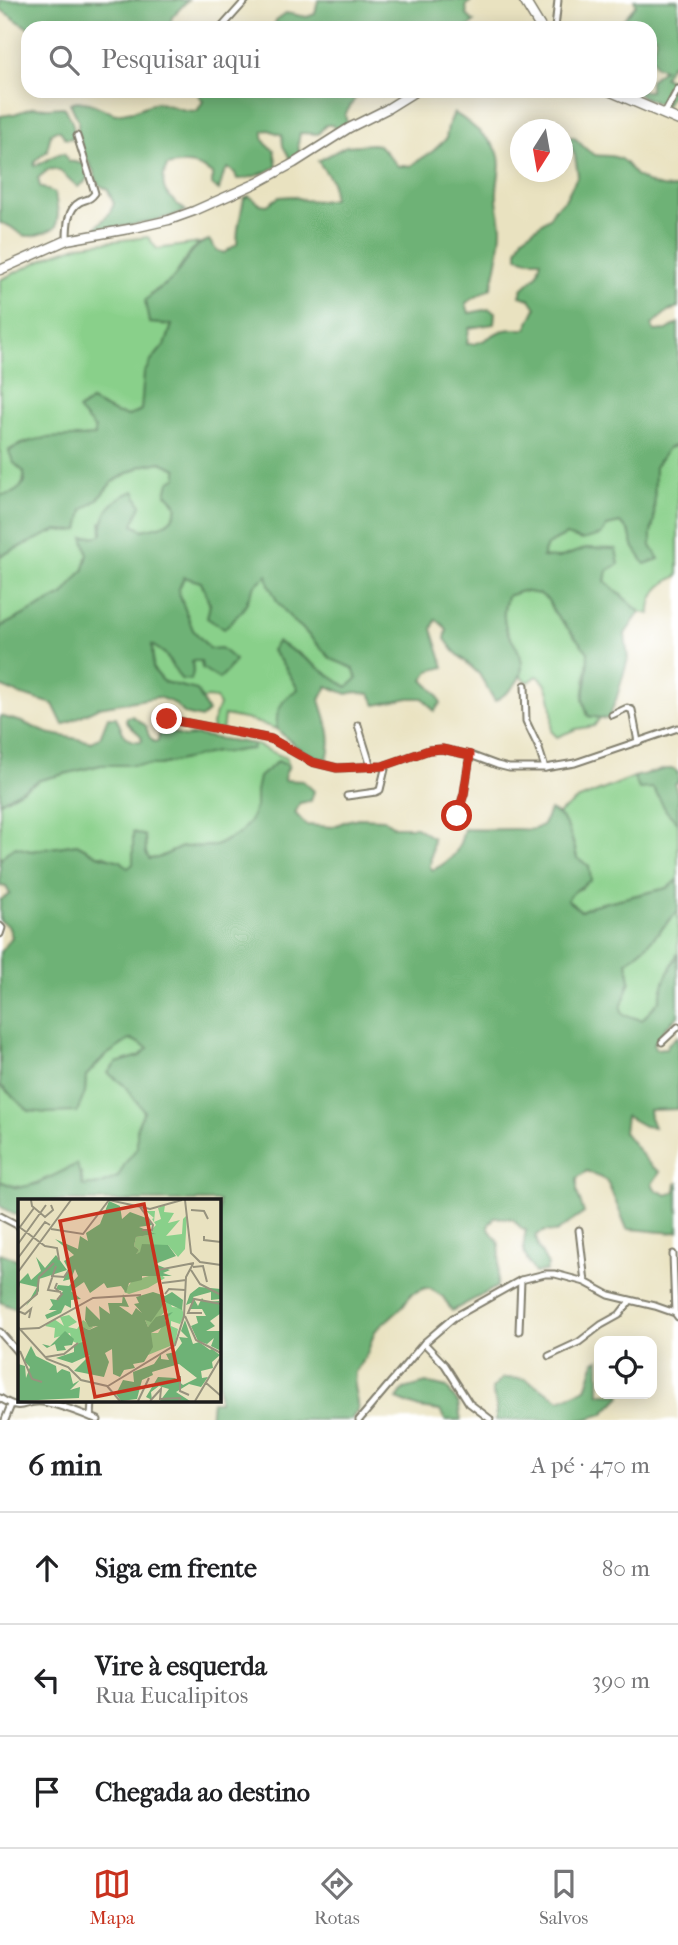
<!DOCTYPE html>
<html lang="pt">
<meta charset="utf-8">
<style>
:root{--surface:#fff;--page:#f6f6f6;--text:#202124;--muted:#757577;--line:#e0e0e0;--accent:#c8321e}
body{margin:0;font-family:"IM FELL French Canon",serif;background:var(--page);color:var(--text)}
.controls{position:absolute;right:21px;bottom:21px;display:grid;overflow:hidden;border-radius:14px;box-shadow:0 4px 18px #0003}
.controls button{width:63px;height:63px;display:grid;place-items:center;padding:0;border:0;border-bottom:2px solid var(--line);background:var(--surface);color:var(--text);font:35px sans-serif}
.compass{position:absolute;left:510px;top:119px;width:63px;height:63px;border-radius:50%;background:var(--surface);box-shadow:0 4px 18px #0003;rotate:191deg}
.stop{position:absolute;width:21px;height:21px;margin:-16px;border:5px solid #c8321e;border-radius:50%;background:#fff}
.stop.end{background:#c8321e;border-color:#fff;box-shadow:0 2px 7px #0008}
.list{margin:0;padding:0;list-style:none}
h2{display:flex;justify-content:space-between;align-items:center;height:91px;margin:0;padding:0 28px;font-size:30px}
h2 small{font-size:23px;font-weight:400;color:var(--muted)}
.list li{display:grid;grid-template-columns:46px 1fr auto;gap:21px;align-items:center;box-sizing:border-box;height:112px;padding:0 28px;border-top:2px solid var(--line)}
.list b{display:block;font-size:26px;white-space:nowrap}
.list p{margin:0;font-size:23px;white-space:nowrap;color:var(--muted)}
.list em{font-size:23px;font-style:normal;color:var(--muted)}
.icon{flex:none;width:38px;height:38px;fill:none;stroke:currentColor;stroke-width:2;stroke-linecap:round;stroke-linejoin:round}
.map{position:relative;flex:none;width:678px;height:1420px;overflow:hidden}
.search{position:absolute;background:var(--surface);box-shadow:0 4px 18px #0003;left:21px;right:21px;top:21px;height:77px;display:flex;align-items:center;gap:18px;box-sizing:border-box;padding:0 24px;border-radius:21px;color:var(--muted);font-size:26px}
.sheet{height:427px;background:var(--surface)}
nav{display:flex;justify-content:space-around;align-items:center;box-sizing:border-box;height:98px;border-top:2px solid var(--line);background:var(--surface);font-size:19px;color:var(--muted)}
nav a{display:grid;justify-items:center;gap:4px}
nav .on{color:var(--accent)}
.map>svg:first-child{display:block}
.green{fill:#89d08a;stroke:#527653;stroke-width:2}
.forest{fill:#6eb276;stroke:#456749;stroke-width:2}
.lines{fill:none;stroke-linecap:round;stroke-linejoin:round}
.street-casing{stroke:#827f6e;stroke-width:9}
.secondary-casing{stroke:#827f6e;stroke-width:11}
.primary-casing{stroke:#827f6e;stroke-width:12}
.street{stroke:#fff;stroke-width:5}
.secondary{stroke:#fff;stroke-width:8}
.primary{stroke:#fff;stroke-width:9}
.route{stroke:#c8321e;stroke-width:9}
.inset-road{fill:none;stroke:#97937e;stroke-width:2}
.view{fill:#c8321e;fill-opacity:0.15;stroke:#c8321e;stroke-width:3.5}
.inset-edge{fill:none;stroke:#1c1c1c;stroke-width:3.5}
</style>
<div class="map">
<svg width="678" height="1420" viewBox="0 0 678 1420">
<rect width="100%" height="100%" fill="#fff"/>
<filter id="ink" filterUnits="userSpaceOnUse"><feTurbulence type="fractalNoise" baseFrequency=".0143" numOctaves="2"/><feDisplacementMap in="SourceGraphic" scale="14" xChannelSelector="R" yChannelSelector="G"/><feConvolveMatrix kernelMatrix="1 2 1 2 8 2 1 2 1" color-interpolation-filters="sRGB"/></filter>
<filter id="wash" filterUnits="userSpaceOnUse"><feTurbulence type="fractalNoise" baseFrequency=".00686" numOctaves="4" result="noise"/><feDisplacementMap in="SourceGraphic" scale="28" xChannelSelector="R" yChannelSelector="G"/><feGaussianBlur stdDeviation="1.57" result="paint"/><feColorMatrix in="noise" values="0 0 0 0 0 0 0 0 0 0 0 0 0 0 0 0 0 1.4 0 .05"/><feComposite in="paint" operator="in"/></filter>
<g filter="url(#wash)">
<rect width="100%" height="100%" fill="#e9e2c0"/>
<g class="green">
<path d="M148 237 157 249 200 243 191 251 172 280 151 293 172 324 166 343 152 360 141 410 129 416 115 413 91 401 95 436 24 442 9 450 13 462 24 472C25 488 16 495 0 495V280L52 255 80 245Z"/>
<path d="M678 445V576C661 583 649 594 650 614L640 612 605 581 607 571 587 548 559 558H541L547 545 566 535 620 523 629 531 634 548 658 558 651 546V533L654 520 655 467 668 448Z"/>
<path d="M161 462 177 469V477L170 497 177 507C172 527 160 525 143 530L133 525 101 522 102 533 88 554 84 569 63 595 0 627V556L57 529 69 531 83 510 97 500 112 482 141 466Z"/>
<path d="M268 574 293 621 301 627 331 659 353 668 357 679 347 687 325 673 297 652 272 651 285 667 298 689C284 698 275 711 277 729L249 720 224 715 222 732 213 730 212 724 219 705 216 699 207 698 202 699 197 690 164 682 153 669 152 644 165 654 171 665 193 672 192 661H202L210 649 193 630 178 591 184 577 201 582 210 605 243 610 254 586Z"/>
<path d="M522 591 540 594 548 600 553 611 589 652 583 699 588 716 600 718 594 726 576 729 557 737 551 731C554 716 552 683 537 676L529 682 521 677C525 653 513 649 506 630 502 618 504 607 507 596Z"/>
<polygon points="254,744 286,758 289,766 278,762 256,791 256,806 250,821 240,833 216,846 182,847 158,858 149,859 146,854 145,836 134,833 133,865 128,868 103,855 97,855 77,844 31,851 16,847 7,853 0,860 0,802 40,780 101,765 160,765 216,751 251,749"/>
<path d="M634 777 639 788H653L667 812 678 823V880L667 888 594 905 581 911 567 900 571 892 582 888C579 863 575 833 558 814L577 800Z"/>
<polygon points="678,911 678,953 665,979 659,1001 642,1021 623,1014 621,1008 630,981 627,962 646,946"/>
<path d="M131 1039 149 1047 140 1056 117 1063 108 1073 124 1085 144 1111 137 1127 138 1148 126 1162 118 1177 102 1184 83 1186 81 1173C72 1174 61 1173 53 1176 27 1185 28 1193 0 1181V1085L29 1111 85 1093 86 1076 105 1056Z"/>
</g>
<g class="forest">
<polygon points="0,0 188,0 172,17 169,28 28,28 0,9"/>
<polygon points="318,0 473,0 466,5 467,15 474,22 468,28 274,28 276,20 286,13 307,17 315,14"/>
<polygon points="634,0 678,0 678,65 671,64 664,77 678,84 665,107 631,91 650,91 650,80 664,69 655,66 652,57 656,37 650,32 650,28 616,28 636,5"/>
<path d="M196 91H352L357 95 345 115 348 126 339 133 332 125H326L318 134 300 133 298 144 300 157 291 160 283 146 282 135 269 130 263 131C262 141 266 145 274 150L277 166C268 172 247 180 237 179L235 173 228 168 224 173 219 190 212 185V174C199 163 182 162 167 166 157 190 168 197 186 211 157 222 127 226 97 230V226L109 214 114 204 108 190 98 184 93 170 83 152 78 133V120L70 103 77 101 90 103 115 114 133 111 156 102 185 110 197 111 203 101Z"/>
<path d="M34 107 48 108 64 107C70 117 76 126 73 138L66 139 60 131 56 130 51 133 47 151 35 161 34 166C44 164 54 153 64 153L69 161 84 164 89 175 85 182 78 187 59 170 49 169 38 178 40 187 55 193 58 214 56 227C47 232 31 240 21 234 12 229 12 225 0 223V116L14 114Z"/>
<path d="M454 113C463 117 495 143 498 153 503 167 496 182 497 196 497 207 501 218 501 229 501 243 495 275 491 288L466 303 469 313 489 309 495 312 494 324 469 328 467 344C481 345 489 336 501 331 509 328 517 329 526 329L536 308 530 299 520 296 522 289 537 275 541 260H529L517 257V250L523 237 549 218 555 208 565 200 578 175 575 156 567 137H574C580 143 587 152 595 155 604 157 613 154 622 160 628 164 631 171 637 176 649 185 663 189 678 188V307L667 312 652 325 654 331 667 330 678 323V445L668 448 655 467 654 520 651 533V546L659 559 645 564 634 548 629 531 620 523 607 526 601 535 582 540 566 535 547 545 542 557 559 558 587 548 616 549 619 564 607 571 605 581 640 612 625 634 628 659 616 700 608 719 588 716 583 699 587 680 588 652 553 611 548 600 540 594 522 591 507 596C504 607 502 617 506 628 508 635 513 641 517 648 530 673 516 688 495 701L479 674 454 651 445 639 447 629 436 619 432 629 444 667 429 671 423 680 437 694 441 703 434 711 423 698H409L376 705 370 694 356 692 347 694 327 686 320 700C326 720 334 738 327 759 307 758 291 743 277 729 275 710 282 699 298 689L285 667 272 650 277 642C302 654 323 672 347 687L357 679 353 668 331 659 301 627 293 621 278 603 269 585 267 575 254 586 243 610 224 629 207 618 210 604 201 582 184 577 178 591 193 630 210 649 221 648 235 660 228 670 219 679 202 668 201 661H192L193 672 191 680 181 679 165 654 152 645 153 669 164 682 197 690 208 712 201 718 185 714 174 703 158 697 99 707 63 725 53 704 22 695 0 686V627L63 595 84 569 88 554 83 537 99 536 102 533C101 512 114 498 134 491L141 505 133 525 143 530C160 525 172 527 177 507L170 497 166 494 169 482 177 477V469L161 462 141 466 112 482 97 500 83 510 79 530 69 531 57 530 0 556V495C12 495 18 491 25 482L24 472 13 462 9 451C41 432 60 439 95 436V429L78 410 91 401 115 413 129 416 141 410 144 373 152 360 166 343 172 325 149 323 145 301C153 291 163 288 171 280 186 266 188 247 209 240L216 250 224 253 237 244 238 229 244 198 249 196 260 204 267 205 279 197 293 196 304 200 321 201 333 199 332 181 318 161 346 146 372 144 379 145 398 166H410L433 151 446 139 448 126Z"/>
<path d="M0 716 22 722 47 733 92 742 100 737 108 717H116C123 732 124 743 142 741L141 736 126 721V717L132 716 146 726 149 736 154 742 158 741 159 734 170 732 184 737 197 735 254 744 252 749C239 749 227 755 216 752L160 765H101L40 780 0 802Z"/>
<path d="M278 761 289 766 285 774 284 780 303 781 314 791 311 801 300 803 295 813 306 825 332 827 346 821 358 818 384 819 395 827H416L433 838 430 867 433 870C454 859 459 852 464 829 481 830 498 829 515 829 524 829 533 832 542 825 546 821 548 815 550 810 570 819 571 838 577 858L589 866 591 880C582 887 573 890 567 900L581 911 594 905 667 888 678 880V911L646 946 627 962 630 981 621 1008 623 1014 642 1020 659 1001 665 979 678 953V1016L666 1027 654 1044 655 1049 667 1048 668 1044 678 1036V1109L649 1110 650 1117 654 1127 644 1126 626 1116 624 1132 651 1166 660 1172 652 1184 656 1190 667 1195 675 1192 676 1184 678 1183V1232C663 1234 644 1229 627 1229L607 1181 587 1171 577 1178V1192L584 1213 556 1232 545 1231 536 1235 538 1247 548 1265 546 1271 535 1273C524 1256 521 1250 526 1230L522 1229 513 1219 495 1217 488 1226C490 1233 494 1235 497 1240 503 1249 497 1275 497 1287L452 1311 443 1297 431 1289 425 1288 411 1294 403 1306 375 1331 367 1354 355 1372 354 1386 358 1409 351 1420H210L212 1401H219V1201H19V1215L13 1214 0 1206V1181L17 1188 37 1184 77 1164 83 1186 102 1184 118 1177 126 1162 137 1148V1127L144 1111 124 1085 108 1073 116 1063 140 1056 148 1048 131 1039 105 1056 86 1076 85 1093 77 1112 47 1113 29 1111 0 1085V952L12 937 8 926 0 921V900L10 894 6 887 0 886V860L7 852 16 847 31 851 77 844 97 855 121 861 128 868 133 864V832L145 836 146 853 149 859 158 858 182 847 216 846 240 833 250 821 256 806V791L259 777Z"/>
<polygon points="666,769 674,769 678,773 678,782 675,784 678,798 678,823 667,812 653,788 639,789 634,777"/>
<polygon points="0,1253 19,1260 19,1310 0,1302"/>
<polygon points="599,1359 599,1394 620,1394 621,1396 603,1414 583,1420 496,1420 496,1405 492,1389 503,1378 526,1379 560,1400 586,1389 595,1361"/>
<polygon points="426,1383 447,1388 458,1403 461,1420 445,1420 440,1411 419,1408 397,1399 404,1389"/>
</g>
</g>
<g filter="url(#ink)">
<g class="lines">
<g class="street-casing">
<g id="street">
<polyline points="221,28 246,0"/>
<polyline points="555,28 558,0"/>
<polyline points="664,115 678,89"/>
<path d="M67 240C67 227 67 209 80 202 87 199 90 200 95 193L77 136"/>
<polyline points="525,685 526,721 538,746 545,768"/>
<polyline points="612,715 627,708 632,710 638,742"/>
<polyline points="167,719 271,739 312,762 337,768 383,766 429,750 442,749 470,755 497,765 509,768 545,768 575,763 678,728"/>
<polyline points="358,725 371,767"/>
<polyline points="347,796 376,792 380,790 386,765"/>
<polyline points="457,816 464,794 470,755"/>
<polyline points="0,926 2,928 0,934"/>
<polyline points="662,1042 678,1027"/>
<polyline points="0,1216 19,1226"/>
<polyline points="579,1230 585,1282"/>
<polyline points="673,1254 675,1313"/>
<polyline points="519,1331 521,1280"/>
<polyline points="0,1332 19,1354"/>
<polyline points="424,1343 445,1365 469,1403 490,1419"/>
<polyline points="549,1356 579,1342 601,1325 619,1315 630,1301"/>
<path d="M0 1398C25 1414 22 1399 43 1402 62 1405 81 1413 98 1420"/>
<polyline points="91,1417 92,1401"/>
<polyline points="5,1420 11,1405"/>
<polyline points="359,1420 424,1343 453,1318 521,1280 545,1274 555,1274 585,1282 609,1295 655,1306 675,1313 678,1317"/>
</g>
</g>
<g class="secondary-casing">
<polyline id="secondary" points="0,270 67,240 134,228 169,220 194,211 257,183 294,163 349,128 387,109 416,91"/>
</g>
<g class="primary-casing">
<g id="primary">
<polyline points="524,0 541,28"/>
<polyline points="610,91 678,120"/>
</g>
</g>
<use href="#street" class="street"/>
<use href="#secondary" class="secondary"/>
<use href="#primary" class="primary"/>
</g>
</g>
<g class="lines" filter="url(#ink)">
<polyline class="route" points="167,719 271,739 312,762 337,768 383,766 429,750 442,749 470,755 464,794 457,816"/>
</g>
<g transform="translate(18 1199)">
<rect width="203" height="203" fill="#e9e2c0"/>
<path d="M147 6 146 13 156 14 150 24 162 21 148 37 164 35 165 20 169 16 167 50 160 58 150 46 117 55 121 51 116 47 118 38 137 35 132 32 138 26 134 20 136 19 128 12H137L136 23 143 20 140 9ZM141 74 147 79 130 89 111 95 106 93 114 82ZM151 101 154 108 164 109 166 117 162 125 153 122V127L160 130 157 145 130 156 133 134H140L151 116 149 111 130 128 127 121ZM51 116 59 123 50 128 59 130 65 121 75 128 80 125 71 131 67 129 63 146 54 142 52 134 36 139 37 129 27 127 36 120 46 127 42 118Z" fill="#89d08a"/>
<path d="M91 2 102 7 104 20 112 13 131 20 134 26 121 28 138 35 118 38 116 47 121 51 118 55 122 53 124 45 150 46 158 57 137 65 152 71 145 74 154 77H124V81L111 84 108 94 103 87 89 89 86 84 72 94 66 83 53 92 63 100 53 101V109L47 106 43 114 29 120 27 116 39 111H31L35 106 32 100 39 101 45 92 38 90 40 86 51 87 60 77 57 70 53 80 45 82 50 70 46 62 56 56 37 40 60 50 62 37 70 42 68 34 82 25ZM38 56 49 71 21 80V92L8 107 19 88 2 84 0 95V84L10 74 13 81 23 72 18 58 27 69ZM181 88 203 90 202 100 193 101V93L175 98 180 107 184 99 187 103 201 102 203 114 192 122 197 127 188 132H203V152L193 147 196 139 189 145 180 142 173 127 180 124 178 117H188L184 110H173V104L168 106 172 95ZM135 93 147 97 154 93 165 101 164 111 147 103 133 123 127 121 130 128 138 118 155 113 147 121 149 126 133 134 135 148 126 163 115 165 117 169 106 171 102 178 95 175 94 150 87 154 91 163 86 178 56 172 72 156 54 164 38 159 56 153V146L67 142 65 128 71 131 80 127 71 128 67 121 68 107 82 121 81 107 92 115 90 104H104L105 95 111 108 101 107 114 116 118 109 124 114 116 105 121 104 118 98ZM167 121 175 145 181 143 192 151 187 153 194 150 202 156 194 163 195 169 183 172 184 179 190 178 183 188 171 185 158 193 172 202H142L151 190 141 187 133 193 134 201 128 198 140 178 157 179 165 186 179 179 161 165 134 173 135 176 124 181 119 200 103 202 98 195 105 181 116 183 115 173 136 165 143 155V160L151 161 148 155 157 153 164 144 161 138 170 139 163 132ZM47 132 56 140 54 146 46 147 48 151 39 152 37 145 29 149 24 145 32 147ZM13 147 18 157 38 167 39 174 44 170 52 173 55 185 62 181 52 191 62 188 61 199 0 202V165L7 167 8 179 12 168 6 162Z" fill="#6eb276"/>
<path class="inset-road" d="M13 1 14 7 27 18 35 11 33 6M91 1 132 10 164 1M167 1 173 54 182 63 203 66M122 8 135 26 134 31H124M173 11 186 12 190 20M0 27 27 47 39 49 41 61M2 28 16 9M33 30 65 35 91 1M186 37V41L203 43M0 45 28 6M0 59 27 23 32 26M38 67 30 91 43 93M175 68 185 67 189 83M140 71 176 64M173 71 182 85 203 96M0 73 53 1M33 77 46 78 53 68M144 84 168 81M147 95 151 90 167 91M39 101 44 95 37 89 39 84M0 111 19 95 21 78 36 64M0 112 7 115 13 110 11 119M184 114H170L176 100 203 105M167 117 178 141 203 154M0 128 29 160 50 168 63 181 89 187 102 202M2 130 21 129 75 99 123 96M2 152 14 180 24 183M28 158 46 155 60 144M162 177V192L171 196M187 183 203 197M90 187 157 146 166 117 168 78 175 65M120 202 131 179M132 202 143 190 142 200 162 199 161 202M177 202 203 158"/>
<path class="view" d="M126 5 161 181 77 198 42 22Z"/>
<rect width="203" height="203" class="inset-edge"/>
</g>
</svg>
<div class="controls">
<button><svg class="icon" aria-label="locate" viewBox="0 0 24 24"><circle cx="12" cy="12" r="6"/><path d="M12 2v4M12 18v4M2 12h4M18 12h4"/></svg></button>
</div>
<svg class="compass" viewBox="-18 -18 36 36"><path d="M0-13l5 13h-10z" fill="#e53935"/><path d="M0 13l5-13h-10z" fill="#757577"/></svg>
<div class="stop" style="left:457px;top:816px"></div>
<div class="stop end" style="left:167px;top:719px"></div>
<div class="search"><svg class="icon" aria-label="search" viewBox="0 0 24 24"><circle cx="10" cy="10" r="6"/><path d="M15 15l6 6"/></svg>Pesquisar aqui</div>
</div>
<section class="sheet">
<h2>6 min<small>A pé · 470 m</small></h2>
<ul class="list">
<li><svg class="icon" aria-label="ahead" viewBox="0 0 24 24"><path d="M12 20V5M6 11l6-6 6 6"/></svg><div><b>Siga em frente</b></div><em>80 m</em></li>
<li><svg class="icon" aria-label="left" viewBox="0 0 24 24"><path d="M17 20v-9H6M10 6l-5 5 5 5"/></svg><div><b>Vire à esquerda</b><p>Rua Eucalipitos</p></div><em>390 m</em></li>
<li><svg class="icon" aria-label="arrive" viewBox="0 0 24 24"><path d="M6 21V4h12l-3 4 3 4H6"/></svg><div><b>Chegada ao destino</b></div></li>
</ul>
</section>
<nav>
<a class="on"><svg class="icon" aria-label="map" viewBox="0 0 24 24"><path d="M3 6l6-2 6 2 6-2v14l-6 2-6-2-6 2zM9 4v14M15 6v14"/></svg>Mapa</a>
<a><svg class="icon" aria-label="directions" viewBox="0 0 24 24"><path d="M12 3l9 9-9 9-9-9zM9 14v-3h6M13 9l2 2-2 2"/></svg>Rotas</a>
<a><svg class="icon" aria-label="saved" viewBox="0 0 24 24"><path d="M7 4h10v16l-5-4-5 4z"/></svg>Salvos</a>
</nav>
